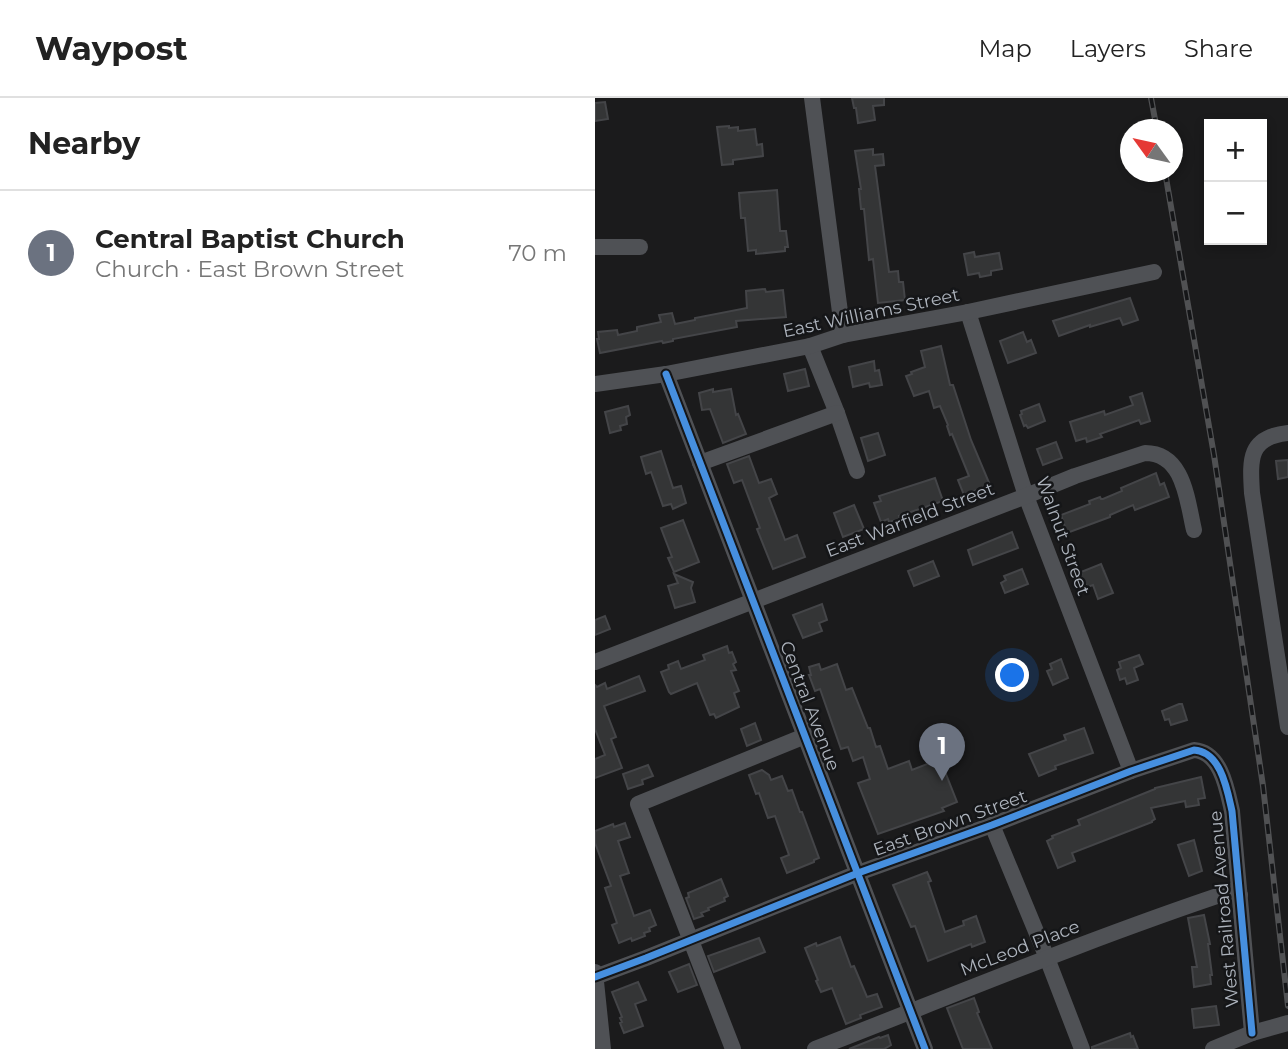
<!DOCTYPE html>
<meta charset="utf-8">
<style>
:root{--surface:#fff;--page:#f6f6f6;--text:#222;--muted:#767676;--line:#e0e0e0;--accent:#ea580c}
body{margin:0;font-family:Montserrat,sans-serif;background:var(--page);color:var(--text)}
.controls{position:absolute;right:21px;top:21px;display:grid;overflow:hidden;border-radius:0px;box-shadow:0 4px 10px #0003}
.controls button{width:63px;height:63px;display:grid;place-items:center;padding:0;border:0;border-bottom:2px solid var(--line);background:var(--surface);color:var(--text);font:35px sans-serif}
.compass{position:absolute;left:525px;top:21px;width:63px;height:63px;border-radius:50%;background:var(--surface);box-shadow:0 4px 10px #0003;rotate:303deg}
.you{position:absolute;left:418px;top:578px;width:24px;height:24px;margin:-18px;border:5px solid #fff;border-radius:50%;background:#1a73e8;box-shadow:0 0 0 10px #1a73e833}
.badge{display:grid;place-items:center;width:46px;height:46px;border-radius:50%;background:var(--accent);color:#fff;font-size:23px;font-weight:700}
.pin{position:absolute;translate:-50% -58px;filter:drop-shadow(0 2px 4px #0008)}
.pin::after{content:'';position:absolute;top:37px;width:24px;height:21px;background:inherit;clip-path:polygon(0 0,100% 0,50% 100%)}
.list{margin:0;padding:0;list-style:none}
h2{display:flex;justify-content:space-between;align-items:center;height:91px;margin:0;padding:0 28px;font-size:30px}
h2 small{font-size:23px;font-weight:400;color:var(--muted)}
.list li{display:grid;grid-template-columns:46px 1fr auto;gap:21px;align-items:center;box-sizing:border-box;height:126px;padding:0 28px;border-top:2px solid var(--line)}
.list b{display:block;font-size:26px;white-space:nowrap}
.list p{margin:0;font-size:23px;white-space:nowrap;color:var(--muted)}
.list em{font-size:23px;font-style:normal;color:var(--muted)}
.map{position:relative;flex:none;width:693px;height:951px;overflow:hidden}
header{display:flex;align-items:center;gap:42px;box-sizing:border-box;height:98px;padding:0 35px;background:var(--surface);border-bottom:2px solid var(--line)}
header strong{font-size:33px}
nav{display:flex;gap:38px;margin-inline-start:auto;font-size:24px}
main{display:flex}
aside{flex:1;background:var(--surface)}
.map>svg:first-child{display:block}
.building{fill:#343536;stroke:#444548;stroke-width:2}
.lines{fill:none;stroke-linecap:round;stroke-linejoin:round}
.minor{stroke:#4f5155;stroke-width:16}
.rail-casing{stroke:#505153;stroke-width:6}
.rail{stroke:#151618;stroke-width:3.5;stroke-dasharray:10;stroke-linecap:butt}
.cycleway-casing{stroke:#151618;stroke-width:11}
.cycleway{stroke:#468fdf;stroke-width:7}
.labels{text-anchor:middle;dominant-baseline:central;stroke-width:5;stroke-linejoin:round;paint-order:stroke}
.street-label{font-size:18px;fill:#adb3bc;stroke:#151618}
</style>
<header>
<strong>Waypost</strong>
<nav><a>Map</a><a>Layers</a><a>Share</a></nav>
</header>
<main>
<aside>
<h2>Nearby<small></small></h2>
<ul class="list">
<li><span class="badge" style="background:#6b7280">1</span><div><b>Central Baptist Church</b><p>Church · East Brown Street</p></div><em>70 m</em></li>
</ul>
</aside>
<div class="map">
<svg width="693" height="951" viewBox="0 0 693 951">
<rect width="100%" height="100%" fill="#1b1b1c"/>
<g class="building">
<polygon points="257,0 289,0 289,7 278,8 280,22 263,25 261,10 259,10"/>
<polygon points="10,4 13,21 0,23 0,5"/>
<polygon points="134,28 134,30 143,29 143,33 160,31 162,47 167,46 168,58 138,62 138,66 127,67 122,29"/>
<polygon points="278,51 278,57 288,56 289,67 280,68 294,174 303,173 304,184 308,184 310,202 283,205 278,161 274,162 269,111 266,111 264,91 266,91 260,53"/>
<polygon points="182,92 185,133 191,133 193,149 190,149 190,153 161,156 161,152 153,153 150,120 146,120 144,95"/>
<polygon points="379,154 380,159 404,155 407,171 396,173 396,177 385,179 384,175 373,177 369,156"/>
<polygon points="170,191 171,194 188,192 191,219 141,223 142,229 78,241 78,243 68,245 67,243 5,255 2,241 4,241 3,234 22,232 23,237 42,233 42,229 66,224 64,217 77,215 80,226 100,222 100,220 152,210 151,193"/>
<polygon points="535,200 543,222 528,227 525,220 495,229 495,227 464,238 458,223"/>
<polygon points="428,234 432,244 436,242 441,255 413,265 405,243"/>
<polygon points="346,248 355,287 358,287 376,342 395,387 369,397 363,382 374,378 357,336 355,337 352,328 353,327 345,308 339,310 334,293 319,298 311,278 317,276 316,274 330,269 326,253"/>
<polygon points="279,263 280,273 284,272 287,287 275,289 274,285 258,289 254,269"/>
<polygon points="210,271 214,288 193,293 189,276"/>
<polygon points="118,291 118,294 136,291 141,317 143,316 151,336 128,345 115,311 107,312 104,295"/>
<polygon points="547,295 555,323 546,326 544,322 505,336 507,339 492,344 491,340 481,343 475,324 509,313 510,317 538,307 535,299"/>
<polygon points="444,306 450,323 433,330 431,327 429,328 425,317 427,316 426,313"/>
<polygon points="33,308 35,317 31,319 32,326 25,328 26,332 15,335 10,314"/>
<polygon points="283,335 290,357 273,363 266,340"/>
<polygon points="461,344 467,360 448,367 442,351"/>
<polygon points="66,353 78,390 86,388 91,405 78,411 76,406 68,408 56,374 51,376 46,359"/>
<polygon points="154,358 164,385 176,381 182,396 174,400 190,442 202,437 210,459 178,471 162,431 165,430 147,382 139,385 132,366"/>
<polygon points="693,362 693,379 683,381 681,363"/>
<polygon points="561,375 565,387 569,385 574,399 540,412 538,407 515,417 515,419 472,435 466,417 495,406 494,403 505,399 506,401 508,401 527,393 526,390"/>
<polygon points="340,380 348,403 304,418 305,421 294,424 293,421 286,424 279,405 286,403 284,398"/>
<polygon points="259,407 269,431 248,439 239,415"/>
<polygon points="88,422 104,464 79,474 73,460 77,459 66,430"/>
<polygon points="417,434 423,450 378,467 373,452"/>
<polygon points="338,463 344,478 319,488 313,473"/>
<polygon points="506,466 518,495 503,501 498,487 492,489 491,487 488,488 484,478 487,476 486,474"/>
<polygon points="427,471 433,486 410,495 406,485 411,482 409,478"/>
<polygon points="79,476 98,484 96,490 100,504 80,510 73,488 83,485"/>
<polygon points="227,506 232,522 224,525 227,533 208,540 198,517"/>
<polygon points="10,518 15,531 0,537 0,522"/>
<polygon points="132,548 134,555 137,554 141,564 138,566 141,572 136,573 144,593 139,595 144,609 121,620 119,616 115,617 102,585 76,596 74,594 66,574 74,571 73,567 83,563 86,571 110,562 108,557"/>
<polygon points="544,557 548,566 539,570 543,582 532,586 530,580 525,582 522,572 526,570 524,564"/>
<polygon points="466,561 473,580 458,587 452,573 457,571 455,566"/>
<polygon points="224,566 226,572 242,566 251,592 257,590 273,630 275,630 281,649 285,648 293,671 314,663 317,672 345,661 362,704 347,710 349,713 283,736 263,685 275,681 268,659 258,663 253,649 246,651 225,591 220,593 214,577 216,577 214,569"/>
<polygon points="44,578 50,593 9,608 21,639 16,641 27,670 0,680 0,661 10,657 0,631 0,587 2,589 10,585 12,591"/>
<polygon points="584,606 587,606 592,622 576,627 574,621 570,622 567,613"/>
<polygon points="160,625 166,642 152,648 146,631"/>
<polygon points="489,630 498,655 460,668 461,671 444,678 434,656 471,642 469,637"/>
<polygon points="53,667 58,678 47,682 48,686 33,691 28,676"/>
<polygon points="167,672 174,677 176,682 187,678 193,693 197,692 205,714 207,714 224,760 219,762 219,764 192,775 186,760 194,757 180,718 173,720 164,695 161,696 154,677"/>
<polygon points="606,679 610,700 603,701 604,707 591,709 590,703 556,710 560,721 557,723 557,724 477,755 480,763 463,770 452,743 458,740 457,738 485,727 483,722 560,691 560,690"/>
<polygon points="30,725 35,739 23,743 34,775 25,778 39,818 55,812 61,827 54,830 55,833 49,835 50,838 37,843 36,840 24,845 17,827 22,825 10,790 16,788 0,745 0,733 18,726 19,729"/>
<polygon points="599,742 607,773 594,778 583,747"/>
<polygon points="332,774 336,783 333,784 350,834 369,827 368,823 381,818 390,844 377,849 376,846 333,863 320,828 316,829 298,787"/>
<polygon points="126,781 133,798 129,800 130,803 113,810 114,812 106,815 108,818 99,821 91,800 94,799 93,795"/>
<polygon points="609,817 615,846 613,846 617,877 615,877 616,886 599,889 597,869 602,869 593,820"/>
<polygon points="245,839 256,869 259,868 272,899 282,896 287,909 265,917 266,920 251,926 237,890 226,894 221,883 223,882 210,850 221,845 222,848"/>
<polygon points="164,840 170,854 119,874 113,858"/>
<polygon points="94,866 102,887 83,894 74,874"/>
<polygon points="43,884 51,902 40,906 48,928 29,935 25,925 27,924 25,920 27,919 17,894"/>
<polygon points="379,900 384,914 382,915 397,951 368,951 352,910"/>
<polygon points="621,908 624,927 599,930 597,911"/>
<polygon points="535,935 536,939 538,938 543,951 497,951 497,949"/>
<polygon points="293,937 296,947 289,951 254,951 284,939 285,940"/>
</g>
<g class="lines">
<g class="minor">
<polyline points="217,0 248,237"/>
<polyline points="0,149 45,149"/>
<polyline points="373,214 431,398 536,673"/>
<polyline points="215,248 242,315 262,373"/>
<polyline points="71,276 330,951"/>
<polyline points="0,286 71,276 215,248 248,237 373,214 559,174"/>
<path d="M693 335C653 339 655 362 657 395L693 629"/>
<polyline points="105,365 242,315"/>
<path d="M0 564 431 398 480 378 550 355C589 355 592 402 599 432"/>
<polyline points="397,727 452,860 487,951"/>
<polyline points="0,874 8,951"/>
<path d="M0 879 51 860 263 775 397 727 536 673 599 652C626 654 632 691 637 713L657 935"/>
<polyline points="138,951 43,706 210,638"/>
<path d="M220 951C359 897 496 840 637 793L645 797"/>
<polyline points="618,951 657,935 693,925"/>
</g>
<g class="rail-casing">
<g id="rail">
<polyline points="556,0 562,32"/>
<polyline points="570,74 619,357 668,688 693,908"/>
</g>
</g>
<use href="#rail" class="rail"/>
<g class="cycleway-casing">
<g id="cycleway">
<polyline points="71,276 330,951"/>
<path d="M0 879 51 860 263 775 397 727 536 673 599 652C626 654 632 691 637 713L657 935"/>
</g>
</g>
<use href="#cycleway" class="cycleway"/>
</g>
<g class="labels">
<g class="street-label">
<text transform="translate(276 215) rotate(-12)">East Williams Street</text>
<text transform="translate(315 422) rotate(-21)">East Warfield Street</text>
<text transform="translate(468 438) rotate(70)">Walnut Street</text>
<text transform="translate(215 608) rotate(69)">Central Avenue</text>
<text transform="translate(355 725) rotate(-20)">East Brown Street</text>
<text transform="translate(629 811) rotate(-95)">West Railroad Avenue</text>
<text transform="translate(425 850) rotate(-21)">McLeod Place</text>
</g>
</g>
</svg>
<div class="controls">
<button>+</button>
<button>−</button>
</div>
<svg class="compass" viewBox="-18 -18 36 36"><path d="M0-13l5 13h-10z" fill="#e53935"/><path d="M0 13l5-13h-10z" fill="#767676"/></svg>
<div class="you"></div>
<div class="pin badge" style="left:347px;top:683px;background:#6b7280">1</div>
</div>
</main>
